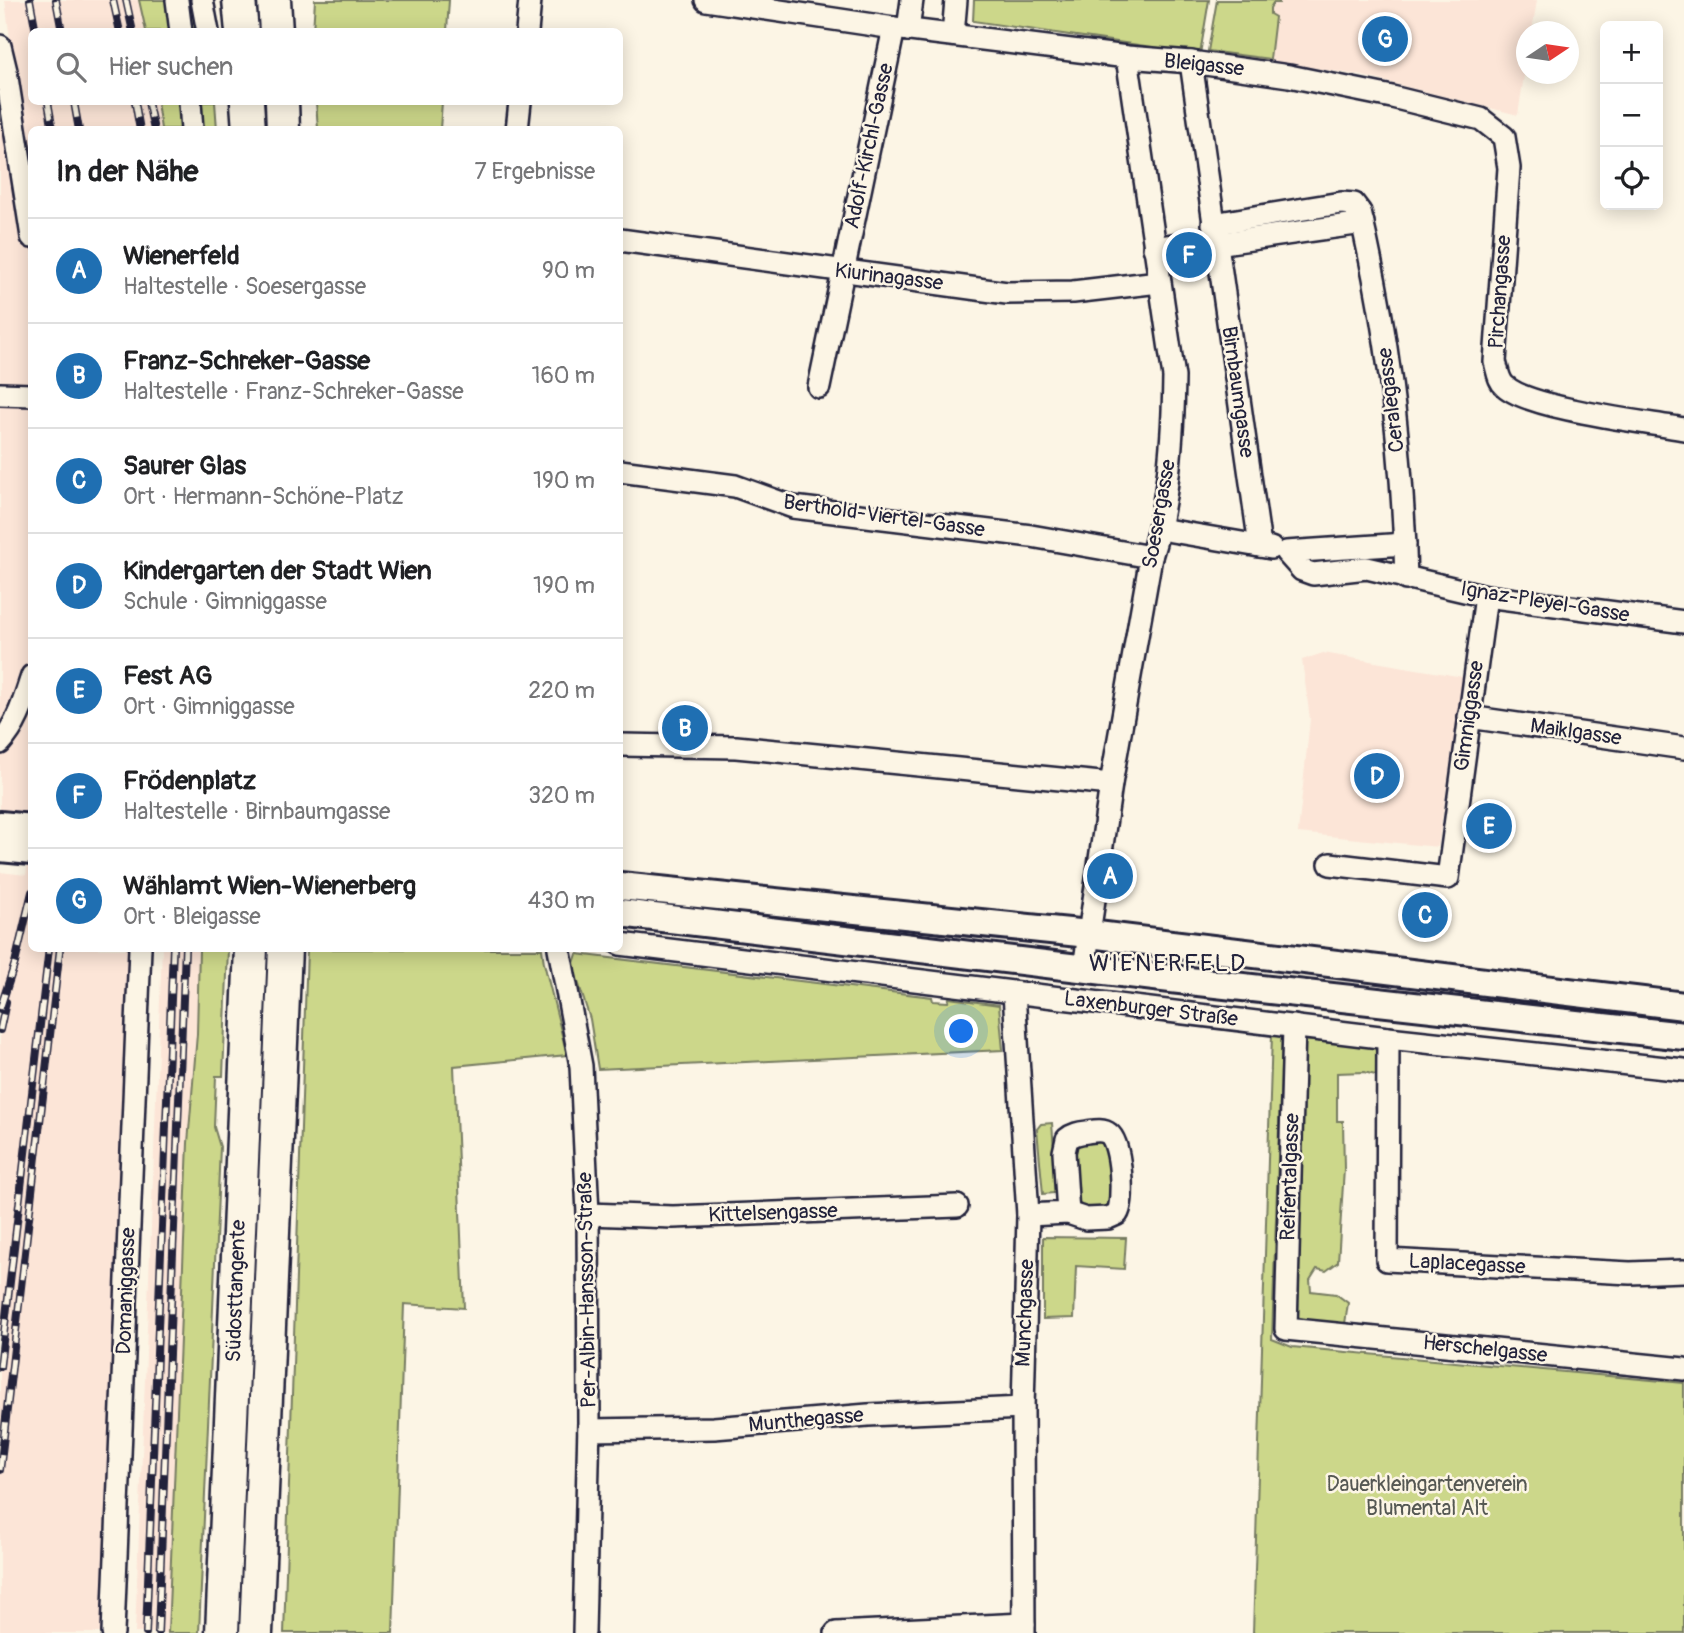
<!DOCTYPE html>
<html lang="de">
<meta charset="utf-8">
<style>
:root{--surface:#fff;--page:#f6f6f6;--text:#202124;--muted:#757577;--line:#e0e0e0;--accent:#1f6fb2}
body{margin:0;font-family:Pangolin,sans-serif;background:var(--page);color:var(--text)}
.controls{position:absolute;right:21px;top:21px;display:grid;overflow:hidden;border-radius:10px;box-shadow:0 4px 18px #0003}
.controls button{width:63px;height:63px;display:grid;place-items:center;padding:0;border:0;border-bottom:2px solid var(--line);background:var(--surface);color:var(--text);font:35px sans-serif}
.compass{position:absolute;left:1516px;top:21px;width:63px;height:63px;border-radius:50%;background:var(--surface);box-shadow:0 4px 18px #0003;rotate:77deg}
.you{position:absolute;left:962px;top:1032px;width:24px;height:24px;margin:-18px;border:5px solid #fff;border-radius:50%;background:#1a73e8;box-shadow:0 0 0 10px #1a73e833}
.badge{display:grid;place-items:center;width:46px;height:46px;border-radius:50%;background:var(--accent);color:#fff;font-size:23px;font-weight:700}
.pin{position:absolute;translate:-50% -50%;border:4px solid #fff;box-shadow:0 2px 7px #0006}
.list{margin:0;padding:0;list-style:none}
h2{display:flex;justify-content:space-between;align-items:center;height:91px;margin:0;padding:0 28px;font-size:30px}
h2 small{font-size:23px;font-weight:400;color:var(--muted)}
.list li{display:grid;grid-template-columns:46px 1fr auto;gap:21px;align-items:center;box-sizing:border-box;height:105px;padding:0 28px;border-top:2px solid var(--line)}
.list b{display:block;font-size:26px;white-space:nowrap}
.list p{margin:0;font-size:23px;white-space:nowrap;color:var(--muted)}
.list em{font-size:23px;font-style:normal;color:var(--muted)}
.icon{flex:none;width:38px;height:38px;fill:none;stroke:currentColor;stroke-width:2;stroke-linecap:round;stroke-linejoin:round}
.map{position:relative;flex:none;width:1684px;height:1633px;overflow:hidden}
.search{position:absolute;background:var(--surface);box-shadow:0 4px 18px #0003;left:28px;top:28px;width:595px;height:77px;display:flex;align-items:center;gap:18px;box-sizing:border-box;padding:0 24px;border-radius:10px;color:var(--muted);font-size:26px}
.panel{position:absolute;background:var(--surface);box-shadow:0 4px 18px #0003;left:28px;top:126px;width:595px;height:826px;border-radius:10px}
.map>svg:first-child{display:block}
.built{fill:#fce5d7}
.green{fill:#ccd78a;stroke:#777c62;stroke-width:2}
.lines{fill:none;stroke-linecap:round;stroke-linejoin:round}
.minor-casing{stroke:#22223b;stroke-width:26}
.major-casing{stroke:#22223b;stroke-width:32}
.highway-casing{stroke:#22223b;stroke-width:37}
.minor{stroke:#fcf5e5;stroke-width:21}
.major{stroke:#fcf5e5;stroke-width:26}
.highway{stroke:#fcf5e5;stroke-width:32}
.rail-casing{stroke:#22223b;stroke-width:8}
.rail{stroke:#fcf5e5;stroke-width:5;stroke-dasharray:16;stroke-linecap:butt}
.labels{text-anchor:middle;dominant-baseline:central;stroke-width:5;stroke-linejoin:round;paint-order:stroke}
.street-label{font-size:21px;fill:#22223b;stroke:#fcf5e5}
.park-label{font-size:21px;fill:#555853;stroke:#fcf5e5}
.quarter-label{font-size:24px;letter-spacing:2px;fill:#22223b;stroke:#fcf5e5}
</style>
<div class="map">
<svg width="1684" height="1633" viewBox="0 0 1684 1633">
<rect width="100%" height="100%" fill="#fcf5e5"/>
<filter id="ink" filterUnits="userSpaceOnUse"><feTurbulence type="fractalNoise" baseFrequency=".0143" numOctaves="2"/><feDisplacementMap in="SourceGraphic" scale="14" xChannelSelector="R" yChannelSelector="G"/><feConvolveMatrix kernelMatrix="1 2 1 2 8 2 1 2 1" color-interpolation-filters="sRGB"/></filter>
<g filter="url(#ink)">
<g class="built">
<polygon points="5,0 139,0 146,31 32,32 32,102 157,102 161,129 32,130 31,814 0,811 0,60 17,95"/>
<polygon points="1217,0 1537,0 1532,31 1526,32 1526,63 1518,115 1363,76 1209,51"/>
<polygon points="1323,653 1463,677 1438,847 1298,833 1310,719 1302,660"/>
<polygon points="31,845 32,948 129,949 117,1300 115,1301 113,1347 117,1348 107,1633 0,1633 0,872 26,875"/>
<polygon points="162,949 199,949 197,1034 188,1143 168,1633 135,1633"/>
</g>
<g class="green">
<polygon points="139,0 214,0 214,31 146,31"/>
<polygon points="315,0 449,0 447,31 313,31"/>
<polygon points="974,0 1209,0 1200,54 973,21"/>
<polygon points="1217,0 1279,0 1279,3 1273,3 1270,8 1270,14 1275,17 1270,59 1208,51"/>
<polygon points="157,102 215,102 217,129 161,129"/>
<polygon points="316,102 442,102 440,129 318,129"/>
<polygon points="199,949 228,949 223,1076 216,1076 214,1127 220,1147 199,1633 168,1633 188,1143 197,1034"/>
<polygon points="307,949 542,949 544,963 567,1055 454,1066 464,1308 404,1304 393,1633 284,1633"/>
<polygon points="577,954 932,997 933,1001 948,1002 949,998 999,1005 1003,1050 598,1069 590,1019 573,966"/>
<polygon points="1272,1034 1282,1036 1272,1339 1292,1347 1684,1383 1684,1633 1253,1633"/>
<polygon points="1300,1040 1379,1047 1379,1076 1364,1072 1337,1073 1337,1121 1343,1121 1344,1169 1338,1262 1326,1271 1317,1269 1310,1280 1311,1291 1336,1294 1348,1303 1345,1324 1306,1320 1297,1317"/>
<polygon points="1052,1123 1057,1189 1054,1193 1043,1194 1037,1129 1041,1124"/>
<polygon points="1100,1139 1109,1150 1111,1202 1106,1209 1088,1210 1082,1207 1078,1200 1073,1153 1078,1142"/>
<polygon points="1043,1237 1126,1238 1124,1269 1076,1266 1074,1318 1043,1319"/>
</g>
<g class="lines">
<g class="minor-casing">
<g id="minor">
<polyline points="177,0 181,32"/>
<polyline points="202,0 208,32"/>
<path d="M706 0 894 28 1127 57 1191 62 1289 76 1392 97 1481 119 1504 137 1509 168 1495 362C1498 371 1498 380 1505 386 1530 409 1646 422 1684 429"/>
<polyline points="908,30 912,0"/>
<polyline points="527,32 530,0"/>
<polyline points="953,35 956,0"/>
<polyline points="0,46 6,71 32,237"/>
<polyline points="1191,62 1260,546"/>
<polyline points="190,102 192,130"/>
<polyline points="517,130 520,102"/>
<path d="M1213 224 1341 203 1354 204 1360 212C1388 332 1403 456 1406 579"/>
<polyline points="620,240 1007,293 1073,292 1159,282"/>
<polyline points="1216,244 1363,223"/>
<polyline points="1154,248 1215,238"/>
<polyline points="819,387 894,28"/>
<polyline points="0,394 32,395"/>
<polyline points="620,471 735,486 793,507 1031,536 1151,557"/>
<polyline points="1160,529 1271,548"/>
<polyline points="1405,544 1286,552 1302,570 1313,574 1367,568 1486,596 1684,622"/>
<polyline points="1469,717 1684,748"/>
<path d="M0 743C18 724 24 700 32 676"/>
<polyline points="620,745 736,747 1111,784"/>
<polyline points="1330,864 1448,878 1486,596"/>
<polyline points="620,944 1388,1038 1684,1070"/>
<polyline points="559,948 581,1066 588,1214 589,1422 584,1633"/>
<path d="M1084 968 1111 784 1151 557C1169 500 1173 437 1174 377L1127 57"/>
<polyline points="1014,993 1028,1215 1023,1408 1024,1633"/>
<polyline points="1294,1026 1286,1329 1684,1369"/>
<polyline points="1388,1038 1387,1260 1630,1273 1684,1271"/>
<polyline points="588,1214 673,1217 957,1206"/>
<path d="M1028 1215 1068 1213 1086 1219 1108 1218 1117 1214C1125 1202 1121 1142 1109 1134 1103 1129 1094 1131 1087 1132 1079 1133 1073 1134 1067 1139L1064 1152 1068 1213"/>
<polyline points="589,1430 714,1428 868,1415 1023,1408"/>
<polyline points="113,1633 140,948"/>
<polyline points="836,1633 1024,1624"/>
</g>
</g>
<g class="major-casing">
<g id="major">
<polyline points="0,825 32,828"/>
<polyline points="0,848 32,851"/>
<polyline points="620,886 1089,934 1684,1006"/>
<polyline points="620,913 1171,979 1684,1036"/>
</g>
</g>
<g class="highway-casing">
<g id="highway">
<polyline points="239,0 242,32"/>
<polyline points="274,0 276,32"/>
<polyline points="247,102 249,130"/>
<polyline points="282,102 283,130"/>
<polyline points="222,1633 251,948"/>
<polyline points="256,1633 285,948"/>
</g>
</g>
<use href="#minor" class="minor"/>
<use href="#major" class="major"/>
<use href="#highway" class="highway"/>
<g class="rail-casing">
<g id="rail">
<polyline points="30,0 36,32"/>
<polyline points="56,0 62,32"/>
<polyline points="113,0 120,32"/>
<polyline points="126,0 133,32"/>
<polyline points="48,102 53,130"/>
<polyline points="74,102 79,130"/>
<polyline points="135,102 140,130"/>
<polyline points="148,102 154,130"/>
<polyline points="0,1009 15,963 32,892"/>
<polyline points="0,1030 6,1002"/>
<polyline points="0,1367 49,948"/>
<polyline points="0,1470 60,948"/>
<polyline points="146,1633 173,948"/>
<polyline points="158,1633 185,948"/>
</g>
</g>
<use href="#rail" class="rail"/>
</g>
</g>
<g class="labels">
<g class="street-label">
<text transform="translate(1204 65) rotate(6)">Bleigasse</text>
<text transform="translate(869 146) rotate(-78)">Adolf-Kirchl-Gasse</text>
<text transform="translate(889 277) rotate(7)">Kiurinagasse</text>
<text transform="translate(1500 292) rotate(-86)">Pirchangasse</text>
<text transform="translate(1238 392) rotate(82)">Birnbaumgasse</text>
<text transform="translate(1391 400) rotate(-97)">Ceralegasse</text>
<text transform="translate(1159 514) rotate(-80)">Soesergasse</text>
<text transform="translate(884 516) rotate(8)">Berthold-Viertel-Gasse</text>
<text transform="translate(1545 602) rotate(9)">Ignaz-Pleyel-Gasse</text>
<text transform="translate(1469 716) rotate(-82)">Gimniggasse</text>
<text transform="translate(1576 732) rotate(8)">Maiklgasse</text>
<text transform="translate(1151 1009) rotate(7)">Laxenburger Straße</text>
<text transform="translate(1290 1177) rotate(-88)">Reifentalgasse</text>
<text transform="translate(773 1213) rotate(-2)">Kittelsengasse</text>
<text transform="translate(1467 1264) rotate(3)">Laplacegasse</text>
<text transform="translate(587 1290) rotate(-91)">Per-Albin-Hansson-Straße</text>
<text transform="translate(126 1291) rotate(-88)">Domaniggasse</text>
<text transform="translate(236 1291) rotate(-88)">Südosttangente</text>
<text transform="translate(1025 1313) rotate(-88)">Munchgasse</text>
<text transform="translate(1485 1349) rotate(6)">Herschelgasse</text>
<text transform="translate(806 1420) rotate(-5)">Munthegasse</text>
</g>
<g class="park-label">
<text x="1427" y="1484">Dauerkleingartenverein<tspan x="1427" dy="24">Blumental Alt</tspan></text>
</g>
<g class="quarter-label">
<text x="1168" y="963">WIENERFELD</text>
</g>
</g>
</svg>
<div class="controls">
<button>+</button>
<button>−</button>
<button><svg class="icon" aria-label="locate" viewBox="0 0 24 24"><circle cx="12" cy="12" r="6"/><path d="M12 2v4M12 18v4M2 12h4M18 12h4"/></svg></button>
</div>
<svg class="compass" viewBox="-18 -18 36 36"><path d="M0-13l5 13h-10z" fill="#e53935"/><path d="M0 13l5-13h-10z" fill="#757577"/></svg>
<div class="you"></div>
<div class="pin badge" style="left:1110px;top:876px">A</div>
<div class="pin badge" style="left:685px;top:728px">B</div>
<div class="pin badge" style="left:1425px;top:915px">C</div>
<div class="pin badge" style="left:1377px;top:776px">D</div>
<div class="pin badge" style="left:1489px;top:826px">E</div>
<div class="pin badge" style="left:1189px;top:255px">F</div>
<div class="pin badge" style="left:1385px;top:39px">G</div>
<div class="search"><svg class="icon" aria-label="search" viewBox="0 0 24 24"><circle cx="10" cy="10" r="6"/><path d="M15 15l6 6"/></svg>Hier suchen</div>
<section class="panel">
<h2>In der Nähe<small>7 Ergebnisse</small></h2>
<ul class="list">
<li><span class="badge">A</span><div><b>Wienerfeld</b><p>Haltestelle · Soesergasse</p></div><em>90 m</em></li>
<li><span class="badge">B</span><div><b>Franz-Schreker-Gasse</b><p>Haltestelle · Franz-Schreker-Gasse</p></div><em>160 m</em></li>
<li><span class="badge">C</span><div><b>Saurer Glas</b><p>Ort · Hermann-Schöne-Platz</p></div><em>190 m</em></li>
<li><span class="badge">D</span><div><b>Kindergarten der Stadt Wien</b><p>Schule · Gimniggasse</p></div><em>190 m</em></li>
<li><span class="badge">E</span><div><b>Fest AG</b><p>Ort · Gimniggasse</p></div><em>220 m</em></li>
<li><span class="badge">F</span><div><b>Frödenplatz</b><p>Haltestelle · Birnbaumgasse</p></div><em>320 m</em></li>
<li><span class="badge">G</span><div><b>Wählamt Wien-Wienerberg</b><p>Ort · Bleigasse</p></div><em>430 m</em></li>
</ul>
</section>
</div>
